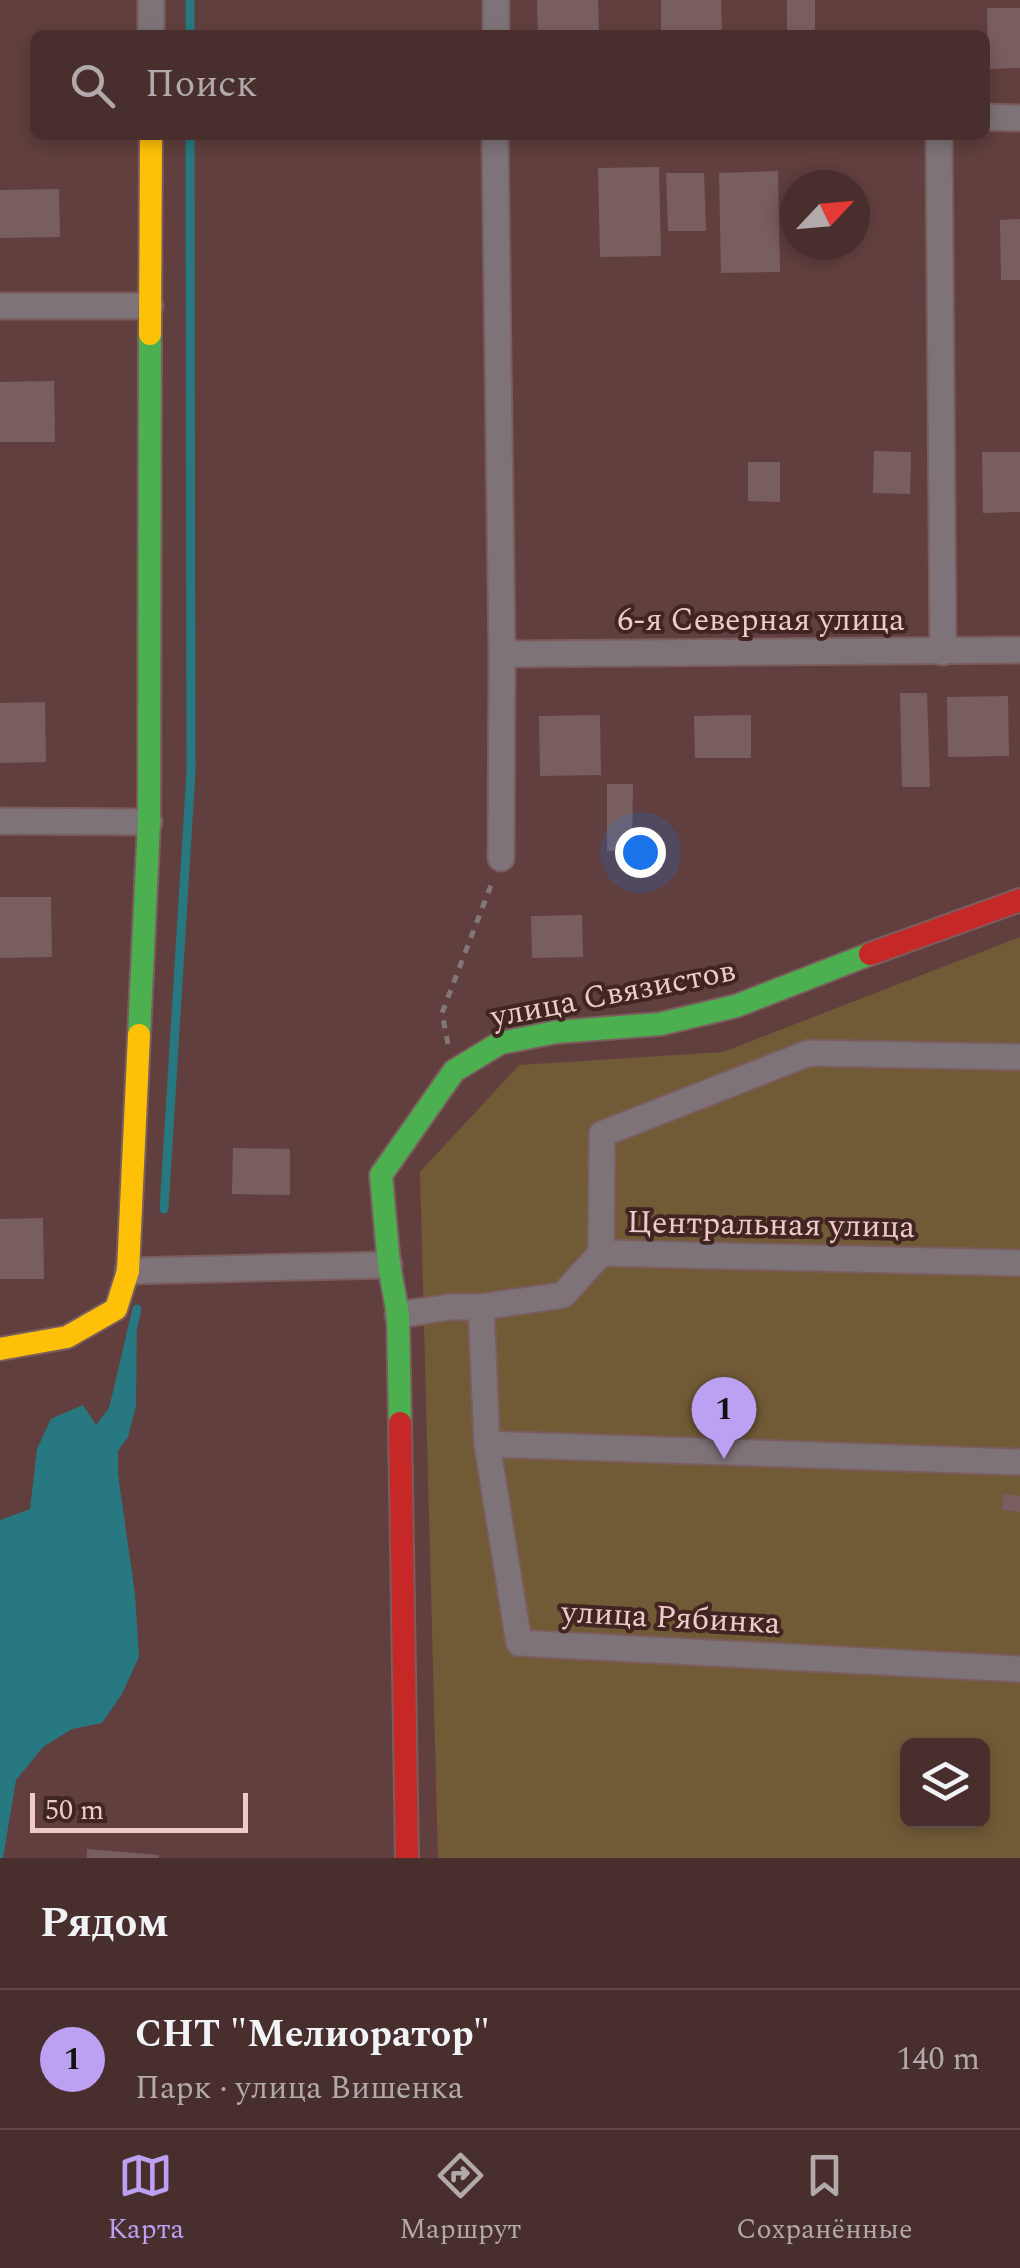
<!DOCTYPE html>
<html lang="ru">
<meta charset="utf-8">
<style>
:root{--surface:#482f2e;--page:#523b3a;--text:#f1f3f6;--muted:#b1a9aa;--line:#604a4a;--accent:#bca0f2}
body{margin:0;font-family:Spectral,serif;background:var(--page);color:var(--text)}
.controls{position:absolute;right:30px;bottom:30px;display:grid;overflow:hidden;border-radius:15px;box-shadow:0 5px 15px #0003}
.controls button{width:90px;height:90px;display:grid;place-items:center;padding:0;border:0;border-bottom:2px solid var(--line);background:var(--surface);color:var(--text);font:50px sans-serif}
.compass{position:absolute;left:780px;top:170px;width:90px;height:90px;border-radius:50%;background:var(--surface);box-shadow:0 5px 15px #0003;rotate:64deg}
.scale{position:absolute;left:30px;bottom:25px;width:218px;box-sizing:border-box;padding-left:10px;border:5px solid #f0cac7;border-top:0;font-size:28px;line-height:35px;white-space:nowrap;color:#f0cac7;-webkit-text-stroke:8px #412523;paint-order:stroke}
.you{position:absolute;left:640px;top:852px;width:35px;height:35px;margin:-25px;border:8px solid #fff;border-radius:50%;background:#1a73e8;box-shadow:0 0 0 15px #1a73e833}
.badge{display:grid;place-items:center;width:65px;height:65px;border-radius:50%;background:var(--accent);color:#111;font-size:32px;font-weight:700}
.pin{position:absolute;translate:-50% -82px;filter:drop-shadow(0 2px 5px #0008)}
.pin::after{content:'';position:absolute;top:52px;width:35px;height:30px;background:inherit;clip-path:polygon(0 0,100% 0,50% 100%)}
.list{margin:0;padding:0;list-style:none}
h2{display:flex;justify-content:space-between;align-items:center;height:130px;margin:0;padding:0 40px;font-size:42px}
h2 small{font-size:32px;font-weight:400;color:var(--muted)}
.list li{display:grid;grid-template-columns:65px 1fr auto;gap:30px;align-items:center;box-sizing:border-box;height:140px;padding:0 40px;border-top:2px solid var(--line)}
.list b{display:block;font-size:38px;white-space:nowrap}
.list p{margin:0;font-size:32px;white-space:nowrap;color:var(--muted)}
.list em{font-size:32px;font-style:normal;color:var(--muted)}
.icon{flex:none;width:55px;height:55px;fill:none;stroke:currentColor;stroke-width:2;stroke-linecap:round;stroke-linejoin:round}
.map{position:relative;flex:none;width:1020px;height:1858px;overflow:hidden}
.search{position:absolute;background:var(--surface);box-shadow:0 5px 15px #0003;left:30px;right:30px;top:30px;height:110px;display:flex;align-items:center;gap:25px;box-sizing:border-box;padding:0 35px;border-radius:15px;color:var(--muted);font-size:38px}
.sheet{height:270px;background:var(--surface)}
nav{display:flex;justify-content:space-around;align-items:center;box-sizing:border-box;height:140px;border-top:2px solid var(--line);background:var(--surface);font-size:28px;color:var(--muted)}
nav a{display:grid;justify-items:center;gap:5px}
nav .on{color:var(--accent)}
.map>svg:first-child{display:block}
.green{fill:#715b37;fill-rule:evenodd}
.water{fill:#277880}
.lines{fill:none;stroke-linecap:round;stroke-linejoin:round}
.stream{stroke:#277880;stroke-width:9}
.building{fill:#795e60}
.street-casing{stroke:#7a5d5c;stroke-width:29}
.fast-casing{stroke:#7a5d5c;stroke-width:26}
.slow-casing{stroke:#7a5d5c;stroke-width:26}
.jam-casing{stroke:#7a5d5c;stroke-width:26}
.path{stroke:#847579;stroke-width:5;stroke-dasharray:8 8;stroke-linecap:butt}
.street{stroke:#7d7379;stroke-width:25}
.fast{stroke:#4caf50;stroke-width:22}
.slow{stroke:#ffc107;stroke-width:22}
.jam{stroke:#c62828;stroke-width:22}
.labels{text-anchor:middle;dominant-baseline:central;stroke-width:8;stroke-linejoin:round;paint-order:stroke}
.street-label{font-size:32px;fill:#f0cac7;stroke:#412523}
</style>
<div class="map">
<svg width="1020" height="1858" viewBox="0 0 1020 1858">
<rect width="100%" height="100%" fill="#603f3e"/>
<path class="green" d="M1020 937V1858H438L420 1172 519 1065 723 1052ZM908 1746H982V1820H908Z"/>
<polygon class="water" points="137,1309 136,1406 128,1437 118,1451 118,1474 135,1594 139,1657 122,1694 102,1723 72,1729 43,1747 16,1780 3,1858 0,1858 0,1520 30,1509 37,1449 51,1419 83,1405 96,1425 122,1391"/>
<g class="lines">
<g class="stream">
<polyline points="190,0 190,35"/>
<polyline points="164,1209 191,772 190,135"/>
<polyline points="113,1411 137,1309"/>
</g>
</g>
<g class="building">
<polygon points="537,0 598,0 599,35 538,35"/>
<polygon points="661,0 721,0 722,35 661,35"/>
<rect x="787" y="0" width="28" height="35"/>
<polygon points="987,8 1020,8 1020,68 988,69"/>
<polygon points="659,167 661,256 600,257 598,168"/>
<polygon points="778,171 780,272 721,273 719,173"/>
<polygon points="666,173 704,173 706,231 668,231"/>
<polygon points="59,189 60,237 0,238 0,190"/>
<polygon points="1020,219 1020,280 1001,280 1000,220"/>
<polygon points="54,381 55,442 0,442 0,382"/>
<polygon points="874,451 911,452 910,494 873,493"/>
<polygon points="982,452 1020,452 1020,512 983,513"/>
<polygon points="748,462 780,462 780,502 748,501"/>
<polygon points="900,693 927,693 930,787 902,787"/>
<polygon points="1008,696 1009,756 948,757 947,697"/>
<polygon points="45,702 46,762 0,763 0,703"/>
<polygon points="600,715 601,775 540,776 539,716"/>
<polygon points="751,715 751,758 695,758 694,716"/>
<polygon points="607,784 633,784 632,851 607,851"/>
<polygon points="0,897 51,897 52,957 0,958"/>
<polygon points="582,915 583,957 532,958 531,916"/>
<polygon points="233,1148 290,1149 290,1195 232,1194"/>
<polygon points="43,1218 44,1279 0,1279 0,1219"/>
<polygon points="1003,1494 1020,1496 1020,1512 1002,1510"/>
<polygon points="87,1849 159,1855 159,1858 87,1858"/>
</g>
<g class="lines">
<g class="street-casing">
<g id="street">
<polyline points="151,35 151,0"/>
<polyline points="496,35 496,0"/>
<polyline points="985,117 1020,118"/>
<polyline points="495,135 502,654 501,858"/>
<polyline points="939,135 943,652"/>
<polyline points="0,306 150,306"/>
<polyline points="502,654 1020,650"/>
<polyline points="0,821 149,822"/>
<polyline points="601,1253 602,1134 809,1053 1020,1057"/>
<polyline points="128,1271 389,1265"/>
<polyline points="481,1307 563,1295 601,1253 1020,1263"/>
<polyline points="398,1315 450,1307 481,1307 487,1444 1020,1462"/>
<polyline points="487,1444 519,1643 1020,1669"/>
</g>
</g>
<g class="fast-casing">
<g id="fast">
<polyline points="139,1035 149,822 150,334"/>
<polyline points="400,1423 398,1315 389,1265 381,1175 454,1071 500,1043 556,1032 660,1024 736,1006 870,954"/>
</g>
</g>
<g class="slow-casing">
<g id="slow">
<polyline points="150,334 151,135"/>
<polyline points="0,1349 67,1337 116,1309 128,1271 139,1035"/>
</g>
</g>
<g class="jam-casing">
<g id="jam">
<polyline points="870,954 1020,900"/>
<polyline points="400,1423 407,1858"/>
</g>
</g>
<polyline class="path" points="448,1044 442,1013 493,880"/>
<use href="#street" class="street"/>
<use href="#fast" class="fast"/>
<use href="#slow" class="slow"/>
<use href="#jam" class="jam"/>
</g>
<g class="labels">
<g class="street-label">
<text x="761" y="620">6-я Северная улица</text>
<text transform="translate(613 994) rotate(-11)">улица Связистов</text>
<text transform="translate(771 1225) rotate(1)">Центральная улица</text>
<text transform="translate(671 1618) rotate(3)">улица Рябинка</text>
</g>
</g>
</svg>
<div class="controls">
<button><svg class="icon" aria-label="layers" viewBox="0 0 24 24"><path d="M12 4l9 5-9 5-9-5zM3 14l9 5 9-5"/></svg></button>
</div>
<svg class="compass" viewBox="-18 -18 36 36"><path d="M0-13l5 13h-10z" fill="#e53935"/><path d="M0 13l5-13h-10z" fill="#b1a9aa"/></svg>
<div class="scale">50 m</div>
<div class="you"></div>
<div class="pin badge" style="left:724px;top:1459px">1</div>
<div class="search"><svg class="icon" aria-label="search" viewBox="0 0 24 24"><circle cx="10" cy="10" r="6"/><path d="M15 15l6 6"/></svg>Поиск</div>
</div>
<section class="sheet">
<h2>Рядом<small></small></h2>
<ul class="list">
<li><span class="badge">1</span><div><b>СНТ &quot;Мелиоратор&quot;</b><p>Парк · улица Вишенка</p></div><em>140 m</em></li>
</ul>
</section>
<nav>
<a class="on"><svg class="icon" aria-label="map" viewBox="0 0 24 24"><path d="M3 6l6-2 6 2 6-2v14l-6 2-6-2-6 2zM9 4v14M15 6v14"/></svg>Карта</a>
<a><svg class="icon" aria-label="directions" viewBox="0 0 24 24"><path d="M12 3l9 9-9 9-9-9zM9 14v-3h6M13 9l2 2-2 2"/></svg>Маршрут</a>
<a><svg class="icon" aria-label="saved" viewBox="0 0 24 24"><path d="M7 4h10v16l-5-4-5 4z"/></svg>Сохранённые</a>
</nav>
